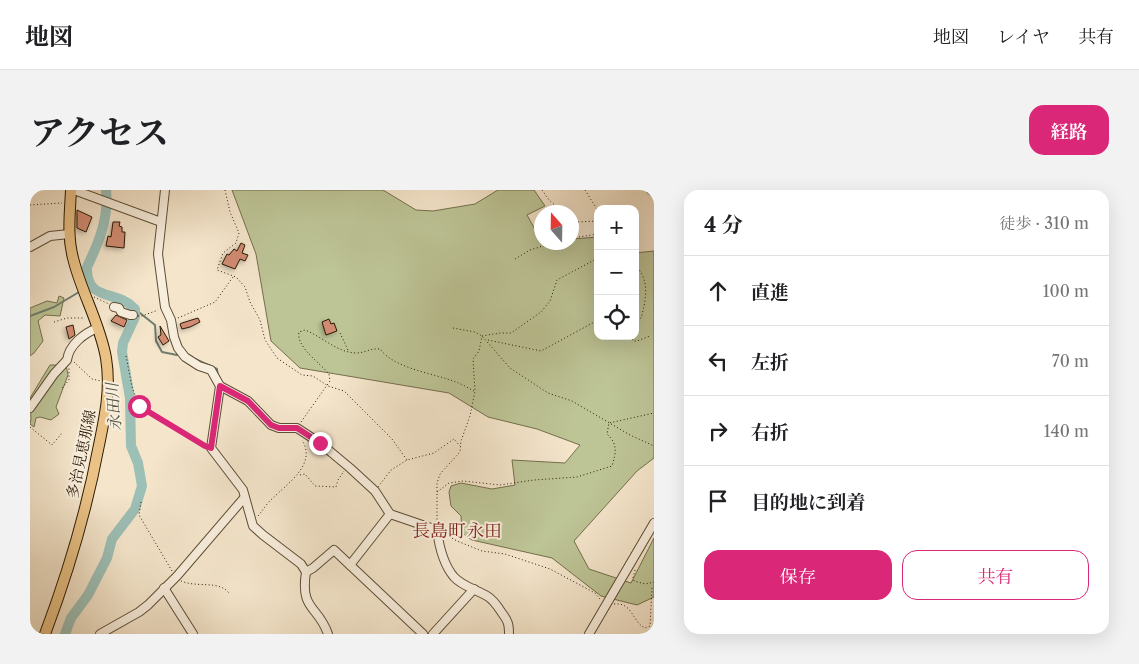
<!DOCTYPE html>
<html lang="ja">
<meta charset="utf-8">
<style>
:root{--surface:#fff;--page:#f2f2f2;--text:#202124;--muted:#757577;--line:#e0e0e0;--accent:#db2777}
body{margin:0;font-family:"Libre Caslon Text","Noto Serif JP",serif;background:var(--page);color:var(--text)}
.controls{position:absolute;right:15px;top:15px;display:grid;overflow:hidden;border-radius:10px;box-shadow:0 5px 20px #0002}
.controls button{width:45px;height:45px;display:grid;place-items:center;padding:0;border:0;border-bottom:1px solid var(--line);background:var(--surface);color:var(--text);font:25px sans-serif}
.compass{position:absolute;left:504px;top:15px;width:45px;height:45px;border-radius:50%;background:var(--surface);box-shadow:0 5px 20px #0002;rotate:340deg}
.stop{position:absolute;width:15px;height:15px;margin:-11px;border:4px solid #db2777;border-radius:50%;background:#fff}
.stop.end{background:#db2777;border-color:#fff;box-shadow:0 1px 5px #0008}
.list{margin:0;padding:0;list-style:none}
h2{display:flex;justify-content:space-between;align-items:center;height:65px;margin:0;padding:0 20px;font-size:21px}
h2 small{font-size:16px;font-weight:400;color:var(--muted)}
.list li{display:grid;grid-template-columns:32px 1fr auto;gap:15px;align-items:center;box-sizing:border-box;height:70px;padding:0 20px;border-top:1px solid var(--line)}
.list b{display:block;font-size:19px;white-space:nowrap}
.list em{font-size:16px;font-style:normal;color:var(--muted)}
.actions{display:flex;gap:10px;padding:15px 20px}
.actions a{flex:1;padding:11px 0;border:1px solid var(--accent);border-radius:15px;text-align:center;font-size:18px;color:var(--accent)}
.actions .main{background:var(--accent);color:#fff}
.icon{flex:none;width:28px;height:28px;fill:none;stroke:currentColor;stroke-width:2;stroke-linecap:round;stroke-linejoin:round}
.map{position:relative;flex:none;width:624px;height:444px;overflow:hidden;border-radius:15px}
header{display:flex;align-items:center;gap:30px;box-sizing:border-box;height:70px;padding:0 25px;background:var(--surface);border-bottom:1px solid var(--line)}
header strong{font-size:24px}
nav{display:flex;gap:28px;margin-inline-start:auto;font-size:18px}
.intro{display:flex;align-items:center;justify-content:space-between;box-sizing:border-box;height:120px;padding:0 30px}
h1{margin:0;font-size:35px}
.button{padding:12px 22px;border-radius:15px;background:var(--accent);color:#fff;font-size:18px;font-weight:700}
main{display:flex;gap:30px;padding:0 30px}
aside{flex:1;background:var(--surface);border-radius:15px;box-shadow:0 5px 20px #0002}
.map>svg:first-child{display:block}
.green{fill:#bdc496;stroke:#746f4c}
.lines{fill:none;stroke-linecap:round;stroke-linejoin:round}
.stream{stroke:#6f7d6e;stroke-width:2}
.river{stroke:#9cbfb6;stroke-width:10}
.building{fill:#d18b72;stroke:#2b1a03;filter:url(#shadow)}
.minor-casing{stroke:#5d4d35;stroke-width:10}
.major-casing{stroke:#2b1a03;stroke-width:12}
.path{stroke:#2b1a03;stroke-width:1;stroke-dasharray:1 2.5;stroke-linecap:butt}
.minor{stroke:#f8eedd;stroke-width:8}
.major{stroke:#eac286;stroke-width:10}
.route{stroke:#db2777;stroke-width:6}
.labels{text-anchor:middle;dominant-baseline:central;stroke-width:4;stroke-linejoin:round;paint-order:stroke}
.street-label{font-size:15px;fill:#2b1a03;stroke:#f8eedd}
.water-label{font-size:16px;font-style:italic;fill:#535442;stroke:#f8eedd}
.quarter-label{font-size:18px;fill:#7a1f14;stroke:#f8eedd}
</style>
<header>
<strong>地図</strong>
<nav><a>地図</a><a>レイヤ</a><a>共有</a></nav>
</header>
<div class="intro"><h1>アクセス</h1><a class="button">経路</a></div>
<main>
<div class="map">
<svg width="624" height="444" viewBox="0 0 624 444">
<defs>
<filter id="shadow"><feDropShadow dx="-2" dy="2" stdDeviation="2.5" flood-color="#0004"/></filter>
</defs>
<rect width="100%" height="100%" fill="#f4e5cb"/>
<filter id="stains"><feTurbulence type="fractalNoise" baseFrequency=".004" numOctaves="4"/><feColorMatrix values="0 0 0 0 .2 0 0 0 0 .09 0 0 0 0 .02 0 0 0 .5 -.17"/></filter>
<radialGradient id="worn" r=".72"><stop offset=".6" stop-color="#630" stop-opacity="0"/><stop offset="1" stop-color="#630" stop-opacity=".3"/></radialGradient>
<g class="green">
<polygon points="202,0 353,0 386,20 403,21 445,14 468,0 504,0 515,16 497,25 512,52 542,52 542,49 568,47 568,146 605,146 605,63 624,61 624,268 607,281 544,351 559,379 601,393 624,348 624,407 607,415 571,406 522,368 442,350 432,343 431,326 421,316 419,302 421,296 431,293 462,299 485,295 482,270 535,273 550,255 507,239 458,227 419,203 270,178 241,151 226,64"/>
<polygon points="29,106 34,108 30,126 15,125 8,131 13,151 4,163 0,166 0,118 17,111 27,113"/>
<polygon points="20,175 36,175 38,185 26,217 29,224 21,230 10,227 6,228 4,237 0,234 1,229 0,208"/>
</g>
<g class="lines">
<g class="stream">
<polyline points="105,119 125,135 126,151 132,162 147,165"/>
<polyline points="0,126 24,117 49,102"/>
<polyline points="165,169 187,179 188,187"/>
</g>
<path class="river" d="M35 444 41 428 58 405 77 368 82 349 105 319 112 296 108 273 101 256 100 208 92 162 93 153 105 127V119C87 99 56 113 57 77 69 52 79 28 76 0"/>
</g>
<g class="building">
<polygon points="47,20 62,27 56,42 47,38"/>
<polygon points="83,32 90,32 89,36 92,37 92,42 95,42 94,58 76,56 78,46 81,47"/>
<polygon points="211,53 215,55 212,63 218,65 215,71 210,69 205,79 192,74 197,64 199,65 204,59 207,61"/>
<polygon points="86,125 97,130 94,137 81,131"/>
<polygon points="168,128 170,132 160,137 152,139 150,134 152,133"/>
<polygon points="299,129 301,134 304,133 307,141 296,145 292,132"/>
<polygon points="43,135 45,145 39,149 36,137"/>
<polygon points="130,136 139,151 133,155 128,147 131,145"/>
</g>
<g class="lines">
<g class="minor-casing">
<g id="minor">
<polyline points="44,0 131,32"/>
<path d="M135 0 128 64 135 117 141 130 144 147 148 158 155 167 169 176 181 180 190 196 181 258 213 300 223 336 233 345 271 374 276 382C270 421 288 415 298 444"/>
<polyline points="621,0 624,1"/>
<polyline points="0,57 20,46 39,44"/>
<polyline points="84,117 89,118 91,122 100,125 103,125"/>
<path d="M190 196 218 211 241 235 249 238H267L290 253 320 278 345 301 360 324 407 340C409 356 413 374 424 387 432 396 447 400 457 406 464 410 468 417 472 423 478 431 479 434 479 444"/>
<path d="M0 218 24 184 37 170C39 155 54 143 68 138"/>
<polyline points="320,375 360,324"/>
<polyline points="276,382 283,378 304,360 393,444"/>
<polyline points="134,398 163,444"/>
<polyline points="70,444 109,422 118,415 147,386 214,308"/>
<polyline points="403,444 444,399"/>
<polyline points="559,444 624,333"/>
</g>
</g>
<g class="major-casing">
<path id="major" d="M15 444C38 383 57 319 69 255 75 226 81 198 76 168 70 133 51 102 43 68 37 45 40 23 41 0"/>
</g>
<g class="path">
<polyline points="195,0 200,22 209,43 206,53 193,63 187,80 206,87 215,97 220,112 230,130 235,150 247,168 272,185 283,186 298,196 314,201 362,249 377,270"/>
<polyline points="512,0 519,10 533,22"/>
<polyline points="555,0 568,21"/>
<polyline points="0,15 32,13"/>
<polyline points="542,29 547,32 568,31"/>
<polyline points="542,48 568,44"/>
<polyline points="485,69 500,60 526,52"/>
<path d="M605 75C609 80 613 84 614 90 618 100 614 118 611 128L605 131"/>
<polyline points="64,107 79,114"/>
<polyline points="108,126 112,126 128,120"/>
<polyline points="148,128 185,112 203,87"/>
<polyline points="24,132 37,128 55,128"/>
<polyline points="423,138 445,142 452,146 480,178 518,203 542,211 600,245 624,256"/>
<polyline points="310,143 318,160"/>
<polyline points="452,146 470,143 481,143 511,122 520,111 527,90 568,68"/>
<polyline points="601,146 603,151 607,151 620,146"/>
<polyline points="458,150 511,161 568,130"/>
<polyline points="96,166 102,197 109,216 175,257"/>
<polyline points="44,172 62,189 71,191"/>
<polyline points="32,198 39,190 39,177"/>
<path d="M271 232 300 191 299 184C290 173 266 157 269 142L275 140C293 147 306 162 326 163 335 163 340 158 350 159 365 179 403 183 426 192 432 194 438 198 444 201"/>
<polyline points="0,237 22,255 32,243"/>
<polyline points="270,285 275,284 285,296 306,297 308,290 314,281"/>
<polyline points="348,297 361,280 377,270 404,263 424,249 430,256"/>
<path d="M407 302 419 293 433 291 470 295 504 290 547 287 582 276C586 263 588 254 577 244L579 233 624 223"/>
<polyline points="111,312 109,325 142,381"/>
<path d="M228 326C233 320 237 313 243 308 258 293 287 274 272 250"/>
<polyline points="407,333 407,293 410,284 430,262 431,251 440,226 445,201 443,169 449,161 452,146"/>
<polyline points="413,343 427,351 452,361 475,364 520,379 565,403 570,409"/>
<polyline points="605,380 603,388 604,391 615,394 624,392"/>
<path d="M151 391C167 398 189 390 199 403"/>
<path d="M584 414C603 412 602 432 615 438L620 436 622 398 624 397"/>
</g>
<use href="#minor" class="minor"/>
<use href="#major" class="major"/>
</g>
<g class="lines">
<polyline class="route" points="109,216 175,256 181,258 190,196 218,211 241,235 249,238 267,238 290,253"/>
</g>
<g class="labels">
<g class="street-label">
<text transform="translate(51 264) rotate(-78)">多治見恵那線</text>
</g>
<g class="water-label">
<text transform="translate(83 217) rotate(-94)">永田川</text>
</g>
<g class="quarter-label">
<text x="427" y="341">長島町永田</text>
</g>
</g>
<rect width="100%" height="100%" filter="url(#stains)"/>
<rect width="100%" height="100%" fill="url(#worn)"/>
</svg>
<div class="controls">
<button>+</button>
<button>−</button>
<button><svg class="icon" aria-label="locate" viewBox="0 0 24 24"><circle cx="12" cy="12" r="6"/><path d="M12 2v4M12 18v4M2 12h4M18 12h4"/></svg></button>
</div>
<svg class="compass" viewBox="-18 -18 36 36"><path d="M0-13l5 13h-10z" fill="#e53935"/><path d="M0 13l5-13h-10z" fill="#757577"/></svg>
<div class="stop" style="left:109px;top:216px"></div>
<div class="stop end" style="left:290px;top:253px"></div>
</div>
<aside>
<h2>4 分<small>徒歩 · 310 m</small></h2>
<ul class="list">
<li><svg class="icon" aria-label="ahead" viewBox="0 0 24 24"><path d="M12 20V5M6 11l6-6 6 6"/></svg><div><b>直進</b></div><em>100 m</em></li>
<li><svg class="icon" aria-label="left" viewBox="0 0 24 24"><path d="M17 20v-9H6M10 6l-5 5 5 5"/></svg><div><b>左折</b></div><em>70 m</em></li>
<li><svg class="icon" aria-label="right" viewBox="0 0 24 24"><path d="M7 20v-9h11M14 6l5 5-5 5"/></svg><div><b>右折</b></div><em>140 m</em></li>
<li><svg class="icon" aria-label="arrive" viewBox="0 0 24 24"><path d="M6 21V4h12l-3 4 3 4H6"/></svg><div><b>目的地に到着</b></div></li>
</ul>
<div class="actions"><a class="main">保存</a><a>共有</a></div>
</aside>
</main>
